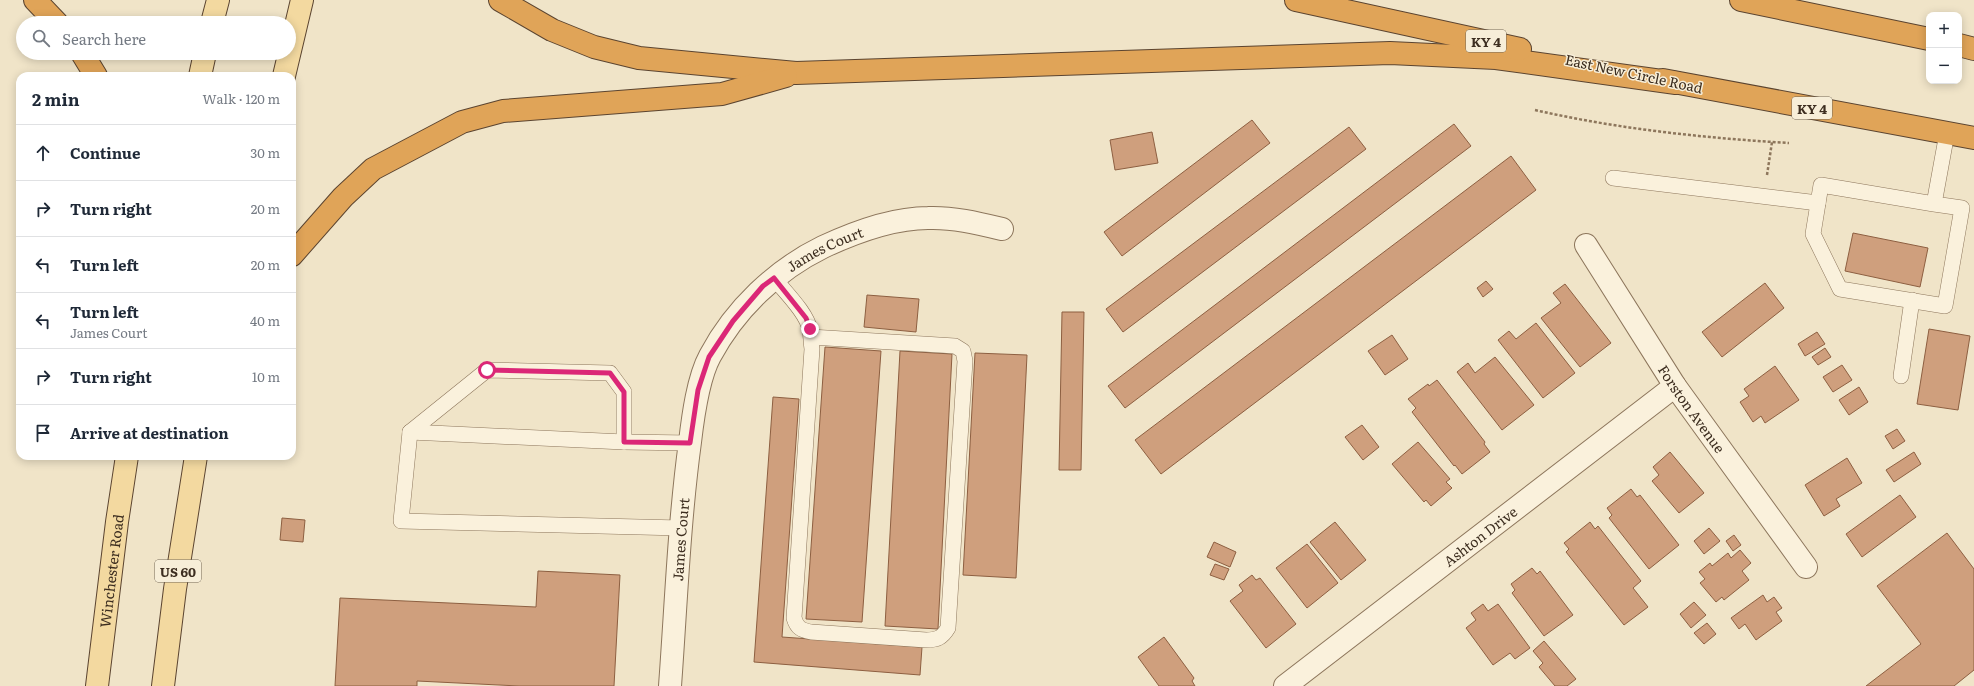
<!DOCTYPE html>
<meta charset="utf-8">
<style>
:root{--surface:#fff;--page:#f6f6f7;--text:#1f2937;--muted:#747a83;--line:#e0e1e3}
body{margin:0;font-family:Literata,serif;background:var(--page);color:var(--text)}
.controls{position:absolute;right:12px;top:12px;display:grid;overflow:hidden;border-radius:8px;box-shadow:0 2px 10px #0003}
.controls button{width:36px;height:36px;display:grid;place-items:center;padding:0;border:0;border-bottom:1px solid var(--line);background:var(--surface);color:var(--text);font:20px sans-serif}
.stop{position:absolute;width:12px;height:12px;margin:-9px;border:3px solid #db2777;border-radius:50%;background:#fff}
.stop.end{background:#db2777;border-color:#fff;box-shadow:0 1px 4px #0008}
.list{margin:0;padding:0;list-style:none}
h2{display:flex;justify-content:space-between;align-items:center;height:52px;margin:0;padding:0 16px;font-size:17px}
h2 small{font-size:13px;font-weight:400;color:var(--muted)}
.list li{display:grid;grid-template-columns:26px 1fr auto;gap:12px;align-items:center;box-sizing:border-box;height:56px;padding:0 16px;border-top:1px solid var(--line)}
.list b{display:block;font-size:15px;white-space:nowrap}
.list p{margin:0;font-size:13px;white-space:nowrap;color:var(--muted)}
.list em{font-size:13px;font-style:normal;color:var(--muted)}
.icon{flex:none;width:22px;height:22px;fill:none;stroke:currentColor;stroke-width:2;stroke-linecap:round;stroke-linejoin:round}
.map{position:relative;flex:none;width:1974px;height:686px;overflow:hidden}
.search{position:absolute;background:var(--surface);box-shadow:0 2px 10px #0003;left:16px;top:16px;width:280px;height:44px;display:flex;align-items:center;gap:10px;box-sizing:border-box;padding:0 14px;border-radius:22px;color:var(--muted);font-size:15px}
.panel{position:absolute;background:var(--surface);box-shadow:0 2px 10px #0003;left:16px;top:72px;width:280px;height:388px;border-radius:12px}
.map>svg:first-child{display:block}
.building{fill:#cf9f7d;stroke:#8d5f41}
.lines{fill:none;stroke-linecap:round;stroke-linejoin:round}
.lane-casing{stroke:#8d765c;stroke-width:16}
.street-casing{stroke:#8d765c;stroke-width:24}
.primary-casing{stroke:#5b4430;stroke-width:24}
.highway-casing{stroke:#5b4430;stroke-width:24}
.path{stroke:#8d765c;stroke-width:2.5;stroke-dasharray:3 2;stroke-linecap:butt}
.lane{stroke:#faf1dc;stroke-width:15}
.street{stroke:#faf1dc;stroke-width:22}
.primary{stroke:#f3d9a0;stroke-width:22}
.highway{stroke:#e0a458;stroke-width:22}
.route{stroke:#db2777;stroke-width:5}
.labels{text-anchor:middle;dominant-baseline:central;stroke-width:3;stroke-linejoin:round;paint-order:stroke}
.shield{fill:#f7eed8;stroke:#756857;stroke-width:1}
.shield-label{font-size:13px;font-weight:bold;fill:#3d2e20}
.street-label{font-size:14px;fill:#3d2e20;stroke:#f7eed8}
</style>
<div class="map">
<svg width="1974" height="686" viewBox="0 0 1974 686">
<rect width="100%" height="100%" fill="#f0e4c8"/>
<g class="building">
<polygon points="1252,120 1270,143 1122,256 1104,232"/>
<polygon points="1454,124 1471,146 1125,408 1108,386"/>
<polygon points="1349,127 1366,149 1123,332 1106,309"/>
<polygon points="1152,132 1158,163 1115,170 1110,140"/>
<polygon points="1511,156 1536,190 1161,474 1135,440"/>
<polygon points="1853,233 1928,248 1920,287 1845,271"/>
<polygon points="1486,281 1493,289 1483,297 1477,288"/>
<polygon points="1765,283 1784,308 1722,357 1702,332"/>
<polygon points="1565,284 1611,343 1580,367 1541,318 1561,303 1553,293"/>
<polygon points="867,295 919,299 916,332 864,327"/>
<polygon points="1062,312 1084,312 1081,470 1059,470"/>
<polygon points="1536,323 1575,373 1543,398 1498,340 1509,331 1516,339"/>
<polygon points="1929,329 1970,336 1958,410 1917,404"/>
<polygon points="1817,332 1825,344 1805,356 1798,344"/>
<polygon points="1392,335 1408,359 1385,375 1368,351"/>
<polygon points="825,347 881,351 862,622 806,619"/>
<polygon points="1825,348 1831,357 1818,365 1812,357"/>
<polygon points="900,351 952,354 938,629 885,626"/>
<polygon points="975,353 1027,355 1016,578 963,575"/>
<polygon points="1495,357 1534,405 1502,430 1457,372 1468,363 1475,373"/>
<polygon points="1842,365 1852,380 1833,392 1823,377"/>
<polygon points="1775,366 1799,400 1765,423 1761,416 1753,422 1740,402 1749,396 1744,389"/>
<polygon points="1437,380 1485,442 1484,444 1490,452 1462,474 1455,465 1454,466 1412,412 1416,408 1408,399 1428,384 1429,386"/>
<polygon points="1859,387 1868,402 1849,415 1839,400"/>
<polygon points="773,397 799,399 782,637 922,647 920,675 754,662"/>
<polygon points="1362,425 1379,447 1363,460 1345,437"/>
<polygon points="1897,429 1905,441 1893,449 1885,436"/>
<polygon points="1418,442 1450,479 1446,482 1452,488 1431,506 1426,500 1424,502 1392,464"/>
<polygon points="1670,452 1704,493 1679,513 1652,481 1659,475 1653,467"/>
<polygon points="1914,452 1921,464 1894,482 1886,470"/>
<polygon points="1847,458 1862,483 1836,499 1840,506 1824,516 1805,485"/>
<polygon points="1631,489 1637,497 1640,495 1679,545 1649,569 1609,518 1612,515 1607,508"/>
<polygon points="1900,495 1916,517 1862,557 1846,534"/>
<polygon points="282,518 305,520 303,542 280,540"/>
<polygon points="1335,522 1366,560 1341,580 1310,542"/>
<polygon points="1590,522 1595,529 1598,526 1641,581 1633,588 1648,607 1624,625 1566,552 1569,549 1564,543"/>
<polygon points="1709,528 1720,541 1704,554 1694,541"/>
<polygon points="1947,533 1974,569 1974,670 1954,686 1866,686 1921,644 1877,586"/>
<polygon points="1734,535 1741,545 1733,551 1726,541"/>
<polygon points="1214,542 1236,552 1230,567 1207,557"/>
<polygon points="1307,544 1338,583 1307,608 1276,568"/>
<polygon points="1740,550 1751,563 1742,571 1749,580 1724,600 1722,597 1716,602 1700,583 1705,579 1699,572 1710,563 1712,566 1728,553 1731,558"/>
<polygon points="1215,564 1229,569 1224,580 1210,575"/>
<polygon points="1532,568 1537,574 1540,571 1573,615 1544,636 1512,593 1515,590 1511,584"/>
<polygon points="538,571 620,575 614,686 519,686 417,681 417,686 335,686 340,598 536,607"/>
<polygon points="1252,575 1256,580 1260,578 1296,624 1266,648 1230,601 1243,591 1239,585"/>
<polygon points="1763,595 1767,602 1774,597 1782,608 1776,612 1782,621 1756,640 1745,624 1739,629 1731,618"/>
<polygon points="1694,602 1706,615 1691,628 1680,614"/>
<polygon points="1483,604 1488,611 1498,604 1530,648 1515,659 1510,653 1493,665 1466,628 1476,620 1471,613"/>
<polygon points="1707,623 1716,634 1704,644 1694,633"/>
<polygon points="1164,637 1194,678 1192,681 1195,686 1159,686 1138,657"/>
<polygon points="1544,641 1576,679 1567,686 1555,686 1539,667 1543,663 1533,651"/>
</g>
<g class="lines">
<g class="lane-casing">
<g id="lane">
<polyline points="1613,178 1818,203"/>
<polyline points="1934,204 1962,208 1945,306 1840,289 1813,234 1821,185 1934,204 1947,133"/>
<path d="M774 278C785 292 807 313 810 330 811 336 811 343 812 349L794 618C797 628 801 630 811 632L926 640C937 640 942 638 948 628L965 361 963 351 955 346 811 337"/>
<polyline points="1901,376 1912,300"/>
<polyline points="410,432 624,442"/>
<polyline points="681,528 401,521 410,432 487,370 610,373 624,392 624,442 690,443"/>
</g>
</g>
<g class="street-casing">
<g id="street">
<path id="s1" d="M1586 245 1675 386 1806 567"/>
<path id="s2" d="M670 686C676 605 679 523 690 442 693 416 698 378 710 356 735 309 776 270 823 247 853 233 894 218 928 218 952 217 977 223 1002 229"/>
<path id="s3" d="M1285 686 1675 386"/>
</g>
</g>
<g class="primary-casing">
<g id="primary">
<polyline points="212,23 218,0"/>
<polyline points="200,76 205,53"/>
<polyline points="284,76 302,0"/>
<path id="s4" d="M97 686 117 522 127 456"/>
<polyline points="163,686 175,589 196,456"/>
</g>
</g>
<g class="highway-casing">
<g id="highway">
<polyline points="35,0 57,23"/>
<polyline points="500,0 552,30 594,47 639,58 796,73 1390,53 1496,58 1676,83"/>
<polyline points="1296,0 1520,49"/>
<polyline points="1741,0 1929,39"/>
<polyline points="1959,45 1974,49"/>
<polyline points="82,53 96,76"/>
<polyline points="1663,80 1974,138"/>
<polyline points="292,255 343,197 373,169 462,122 503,111 722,94 786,76"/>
</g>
</g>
<g class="path">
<path d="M1535 110C1618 129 1704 138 1789 143"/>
<polyline points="1767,175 1772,142"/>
</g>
<use href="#lane" class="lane"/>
<use href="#street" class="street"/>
<use href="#primary" class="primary"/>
<use href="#highway" class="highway"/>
</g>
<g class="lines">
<polyline class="route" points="487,370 610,373 624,392 624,442 690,443 698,390 709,357 733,321 763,286 774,278 806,318 810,329"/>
</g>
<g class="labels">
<g class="shield">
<rect x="1466" y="30" width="40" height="22" rx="3"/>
<rect x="1792" y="97" width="40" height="22" rx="3"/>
<rect x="155" y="560" width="46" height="22" rx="3"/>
</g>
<g class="shield-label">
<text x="1486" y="41">KY 4</text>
<text x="1812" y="108">KY 4</text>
<text x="178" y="571">US 60</text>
</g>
<g class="street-label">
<text transform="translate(1634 73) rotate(12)">East New Circle Road</text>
<text stroke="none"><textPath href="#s2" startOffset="494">James Court</textPath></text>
<text stroke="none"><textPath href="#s1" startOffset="195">Forston Avenue</textPath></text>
<text stroke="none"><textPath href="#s3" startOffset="246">Ashton Drive</textPath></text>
<text stroke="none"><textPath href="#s2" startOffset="147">James Court</textPath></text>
<text stroke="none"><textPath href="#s4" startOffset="116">Winchester Road</textPath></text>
</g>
</g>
</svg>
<div class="controls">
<button>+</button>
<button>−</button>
</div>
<div class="stop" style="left:487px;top:370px"></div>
<div class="stop end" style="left:810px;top:329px"></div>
<div class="search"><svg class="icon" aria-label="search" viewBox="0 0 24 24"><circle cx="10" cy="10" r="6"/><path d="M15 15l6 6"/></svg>Search here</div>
<section class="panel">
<h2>2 min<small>Walk · 120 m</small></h2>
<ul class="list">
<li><svg class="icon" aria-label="ahead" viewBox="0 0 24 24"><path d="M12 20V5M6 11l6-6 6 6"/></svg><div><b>Continue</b></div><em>30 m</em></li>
<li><svg class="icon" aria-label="right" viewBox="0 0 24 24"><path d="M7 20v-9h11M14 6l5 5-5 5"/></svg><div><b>Turn right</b></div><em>20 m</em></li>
<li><svg class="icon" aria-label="left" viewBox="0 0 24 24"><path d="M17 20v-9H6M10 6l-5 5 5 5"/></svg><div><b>Turn left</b></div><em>20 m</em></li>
<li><svg class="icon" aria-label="left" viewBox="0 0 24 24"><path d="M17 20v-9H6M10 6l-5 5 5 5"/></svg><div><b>Turn left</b><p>James Court</p></div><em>40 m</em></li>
<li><svg class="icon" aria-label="right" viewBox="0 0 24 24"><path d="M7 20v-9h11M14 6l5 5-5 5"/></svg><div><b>Turn right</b></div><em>10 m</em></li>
<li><svg class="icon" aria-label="arrive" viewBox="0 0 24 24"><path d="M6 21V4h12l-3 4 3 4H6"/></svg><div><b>Arrive at destination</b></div></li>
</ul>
</section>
</div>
